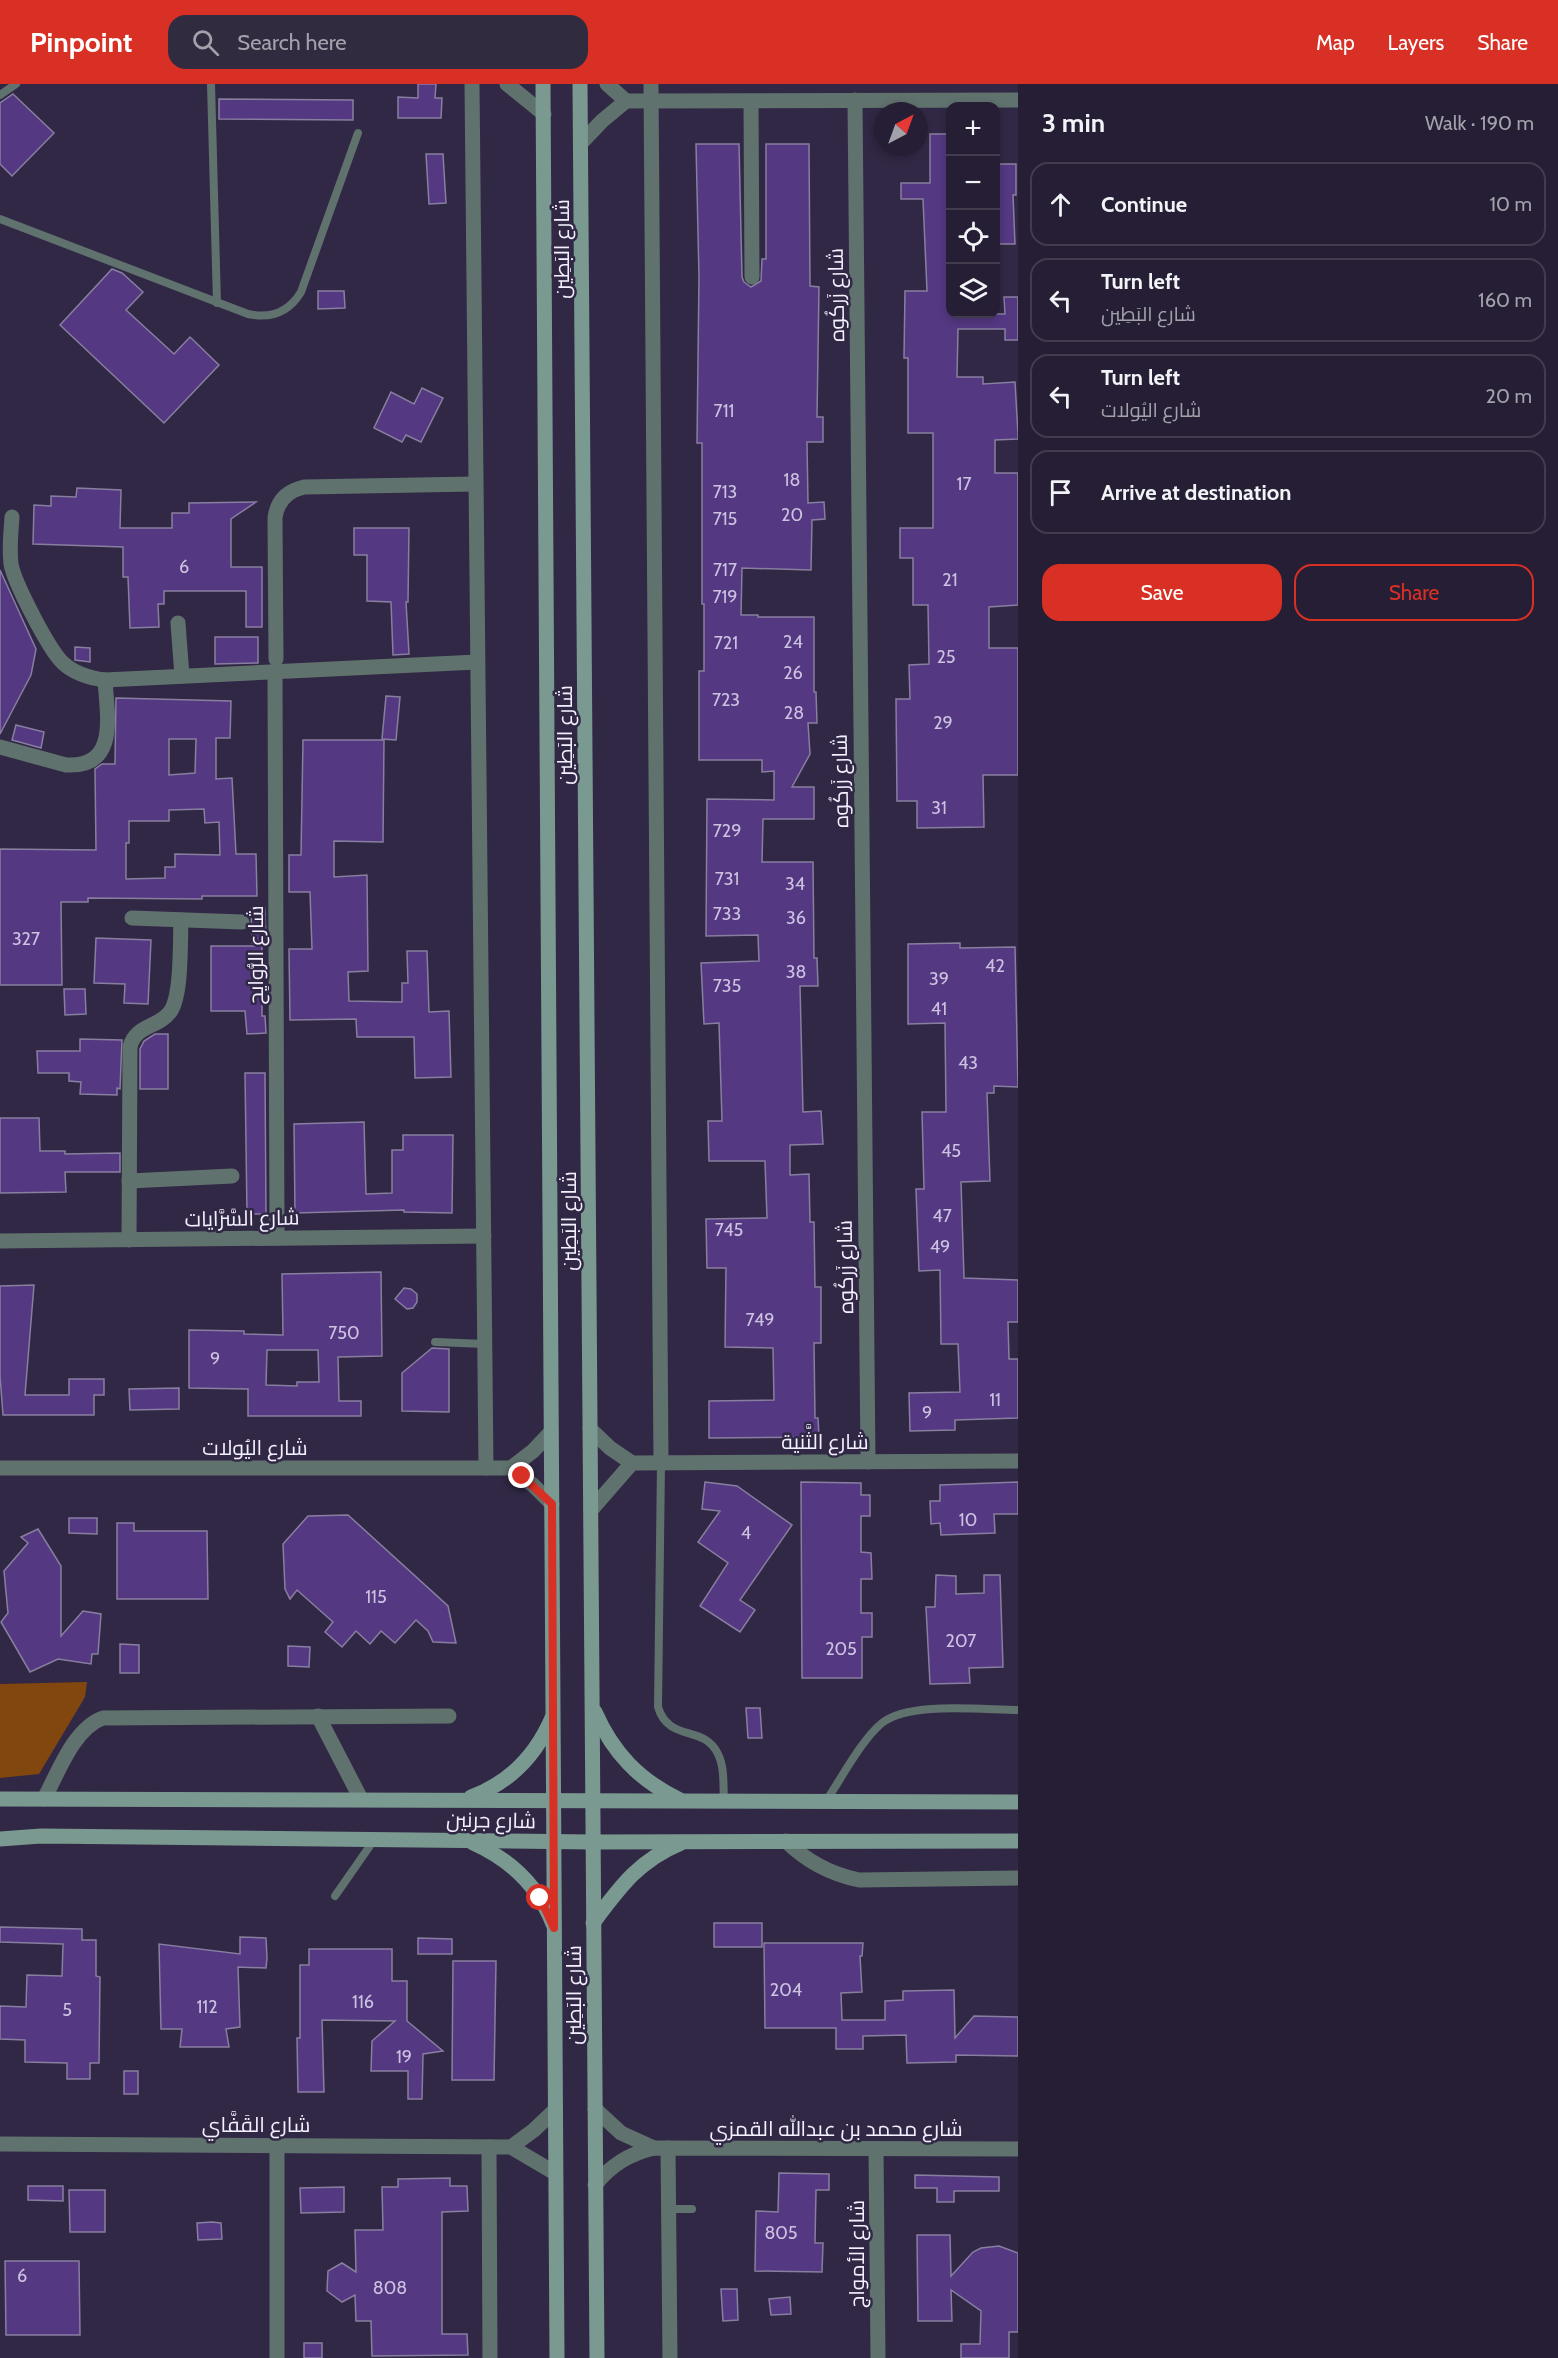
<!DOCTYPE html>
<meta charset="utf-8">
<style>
:root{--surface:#251e34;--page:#312b40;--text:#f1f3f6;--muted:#a3a2ac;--line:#423c4f;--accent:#d93025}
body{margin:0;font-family:Cabin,Cairo,sans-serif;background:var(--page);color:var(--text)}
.controls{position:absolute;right:18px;top:18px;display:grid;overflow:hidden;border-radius:12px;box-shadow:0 3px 9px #0003}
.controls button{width:54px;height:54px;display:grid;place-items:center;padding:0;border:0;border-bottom:2px solid var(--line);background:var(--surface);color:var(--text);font:30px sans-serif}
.compass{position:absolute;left:874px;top:18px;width:54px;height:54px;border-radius:50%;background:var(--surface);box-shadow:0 3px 9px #0003;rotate:41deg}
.stop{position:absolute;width:18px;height:18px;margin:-14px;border:4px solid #d93025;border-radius:50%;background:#fff}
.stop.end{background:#d93025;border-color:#fff;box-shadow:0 2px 6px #0008}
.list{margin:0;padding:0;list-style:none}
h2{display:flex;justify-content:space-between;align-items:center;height:78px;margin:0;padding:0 24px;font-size:26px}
h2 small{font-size:20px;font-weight:400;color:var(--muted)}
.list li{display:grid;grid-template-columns:39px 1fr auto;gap:18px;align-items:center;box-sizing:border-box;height:84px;margin:0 12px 12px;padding:0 12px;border:2px solid var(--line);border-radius:18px}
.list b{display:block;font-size:22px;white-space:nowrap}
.list p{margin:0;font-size:20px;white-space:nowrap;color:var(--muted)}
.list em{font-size:20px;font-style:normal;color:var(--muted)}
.actions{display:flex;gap:12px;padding:18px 24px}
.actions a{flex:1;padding:14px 0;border:2px solid var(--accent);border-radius:18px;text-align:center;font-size:21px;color:var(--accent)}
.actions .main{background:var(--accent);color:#fff}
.icon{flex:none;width:33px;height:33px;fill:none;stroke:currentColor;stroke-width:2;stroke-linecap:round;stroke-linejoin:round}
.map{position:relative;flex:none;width:1018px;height:2274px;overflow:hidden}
header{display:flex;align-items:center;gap:36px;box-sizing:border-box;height:84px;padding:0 30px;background:var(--accent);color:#fff}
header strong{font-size:28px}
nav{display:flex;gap:33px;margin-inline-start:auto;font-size:21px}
.search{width:420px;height:54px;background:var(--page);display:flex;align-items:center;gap:15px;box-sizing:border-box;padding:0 21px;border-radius:18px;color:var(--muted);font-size:22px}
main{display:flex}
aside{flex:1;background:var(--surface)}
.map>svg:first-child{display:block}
.green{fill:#82470e}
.building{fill:#543882;stroke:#887ea0;stroke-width:1.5;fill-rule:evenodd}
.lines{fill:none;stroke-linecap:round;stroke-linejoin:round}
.lane{stroke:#60726e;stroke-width:8}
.street{stroke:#60726e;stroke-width:15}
.secondary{stroke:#7a9991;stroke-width:15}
.route{stroke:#d93025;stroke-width:8}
.labels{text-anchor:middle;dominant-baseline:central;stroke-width:5;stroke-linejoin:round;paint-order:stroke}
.number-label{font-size:18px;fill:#ccc2e0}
.street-label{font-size:21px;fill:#f4f0ff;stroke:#312845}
</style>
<header>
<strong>Pinpoint</strong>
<div class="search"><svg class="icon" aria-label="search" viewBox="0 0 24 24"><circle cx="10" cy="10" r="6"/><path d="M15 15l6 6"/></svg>Search here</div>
<nav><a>Map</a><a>Layers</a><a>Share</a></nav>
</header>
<main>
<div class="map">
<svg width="1018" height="2274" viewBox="0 0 1018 2274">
<rect width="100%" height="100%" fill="#312845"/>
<polygon class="green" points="87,1598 85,1613 39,1690 0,1694 0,1600"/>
<g class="building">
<polygon points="418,0 436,0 435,14 442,14 441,34 398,34 398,13 418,14"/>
<polygon points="13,10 54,49 12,92 0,80 0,19"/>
<polygon points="219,15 353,16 353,36 219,35"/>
<polygon points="930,50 951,50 951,230 1005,230 1004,213 1018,213 1018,256 1005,256 1005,245 958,245 957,293 983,293 983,300 1015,298 1018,350 1018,355 995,356 995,389 1018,389 1018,521 989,523 989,564 1018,564 1018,691 983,691 984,743 917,744 917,717 897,717 896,615 910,615 909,581 929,580 928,521 913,521 913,474 900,474 900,444 933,444 933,349 908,349 908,274 904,274 905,207 927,207 923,115 901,115 901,99 930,99"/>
<polygon points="696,60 739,60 742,193 744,198 751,203 761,197 762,175 766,175 766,60 809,60 810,202 819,203 817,333 823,333 823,358 807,358 808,419 824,418 825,435 812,436 811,486 742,484 741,531 758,531 758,533 814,533 814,608 816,608 817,639 808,639 810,670 792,703 814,703 814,735 763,735 762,778 813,778 814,874 817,874 818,902 800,902 803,1028 821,1027 823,1060 790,1061 790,1091 809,1090 810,1138 814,1138 815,1203 821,1203 821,1259 814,1259 815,1334 818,1334 819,1353 709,1354 709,1317 774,1316 773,1264 725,1263 726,1184 707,1184 706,1135 767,1134 765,1077 709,1077 708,1037 722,1037 719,939 704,940 701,879 759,877 758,851 706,852 707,715 774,716 774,687 762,688 762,676 699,676 699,587 704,587 704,520 702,520 702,359 697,359 699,193"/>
<polygon points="426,70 443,70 446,119 429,120"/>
<polygon points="996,80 1016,80 1016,111 1013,111 1015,160 996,160"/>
<polygon points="112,185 122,189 143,208 126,226 174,270 190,253 219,281 164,339 60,241"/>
<polygon points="318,207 344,207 345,224 318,225"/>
<polygon points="422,304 443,314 421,358 406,351 402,358 374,344 391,308 414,320"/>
<polygon points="77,404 121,406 120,444 172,444 172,429 189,429 189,419 256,418 231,435 231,483 262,483 262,543 246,543 246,507 164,507 164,520 158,520 159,543 130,544 128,493 123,493 123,463 33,460 34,421 51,422 51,412 76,413"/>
<polygon points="354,444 409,444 408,518 406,518 409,570 393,571 391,518 367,517 367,471 354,471"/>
<polygon points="0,486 36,565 31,591 0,650"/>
<polygon points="215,553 258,553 258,579 215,580"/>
<polygon points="75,563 90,564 90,578 75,576"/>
<polygon points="386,612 400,613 396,656 382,655"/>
<path d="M116 614 231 617 230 654H216V695L232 694 236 770H256L257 812H202V815L88 814V818H61L62 901H0V765L96 766 95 685 102 680H115ZM169 655H196L195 689 169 691ZM204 725 205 739 219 738 220 771 175 770V783H165V794L126 795V759H129V737H169V726Z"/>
<polygon points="16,641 44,648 41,664 12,656"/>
<polygon points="303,656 384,656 383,758 334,757 334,793 367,791 368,887 348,888 349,917 402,918 402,899 408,899 407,867 427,867 429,928 449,927 451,993 415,994 414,953 357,953 356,935 290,936 289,865 312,865 310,808 289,808 289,771 301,771"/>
<polygon points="251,824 265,824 266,859 252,859"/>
<polygon points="96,854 151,856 148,920 124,919 125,900 94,899"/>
<polygon points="960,859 960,864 1015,863 1018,1003 994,1002 994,1009 987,1009 990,1097 961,1098 964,1194 1018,1196 1018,1238 1008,1238 1009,1275 1018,1275 1018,1334 955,1336 955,1346 910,1347 909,1309 960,1308 958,1260 941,1260 940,1186 919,1187 916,1105 924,1105 922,1028 946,1028 945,939 908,940 908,860"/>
<polygon points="211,862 262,862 262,932 265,932 266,949 247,950 245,927 211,927"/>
<polygon points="64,905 85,905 86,930 65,931"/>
<polygon points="155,950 168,950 168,1005 140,1005 140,965 144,957"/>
<polygon points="80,955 122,956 120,1005 117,1004 117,1011 80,1010 81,998 69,997 69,989 38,989 37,967 80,967"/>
<polygon points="245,989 265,989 266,1130 247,1130"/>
<polygon points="0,1034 39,1034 40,1067 65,1067 65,1070 120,1069 120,1088 65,1088 66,1108 0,1109"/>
<polygon points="364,1038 366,1110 392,1109 392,1066 403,1066 403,1051 453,1051 452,1129 404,1128 404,1126 295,1129 294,1040"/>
<path d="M381 1188 382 1272 338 1273 339 1317H361V1332H248V1305L189 1304V1246L244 1247V1250L283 1251 282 1190ZM267 1266H318L319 1298H297V1302L266 1301Z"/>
<polygon points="34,1201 25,1311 69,1311 69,1295 104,1295 104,1311 94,1311 94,1331 3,1331 0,1292 0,1202"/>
<polygon points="404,1204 411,1205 417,1210 417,1218 413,1224 407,1225 395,1215"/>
<polygon points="432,1264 449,1265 449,1328 402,1327 402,1289"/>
<polygon points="179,1304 179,1325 130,1326 129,1305"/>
<polygon points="705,1398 737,1402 792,1441 740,1516 755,1526 740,1548 700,1522 728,1479 698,1458 720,1427 702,1425"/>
<polygon points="801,1398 861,1399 861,1411 870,1411 870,1432 861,1432 861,1468 871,1469 872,1495 861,1495 861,1529 872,1529 872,1553 862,1553 862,1594 802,1594"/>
<polygon points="1018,1398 1018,1430 994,1430 995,1449 941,1451 940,1439 931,1440 930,1417 940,1417 940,1401"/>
<polygon points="348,1431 448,1522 456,1559 433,1558 428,1547 416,1536 395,1559 381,1547 370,1560 356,1547 342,1563 325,1548 333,1538 297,1506 290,1515 285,1505 283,1460 308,1432"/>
<polygon points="69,1434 97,1434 97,1450 69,1449"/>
<polygon points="117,1439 134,1439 134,1447 207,1447 208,1515 117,1515"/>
<polygon points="38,1445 61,1482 61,1552 83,1527 101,1530 98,1570 92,1570 91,1580 58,1575 30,1588 1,1538 8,1529 4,1487 28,1459 21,1453"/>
<polygon points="936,1491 956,1492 956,1510 984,1509 984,1491 1000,1491 1003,1583 969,1584 970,1599 930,1600 926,1523 935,1523"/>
<polygon points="120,1560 139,1561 139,1589 120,1589"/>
<polygon points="288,1562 310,1563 309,1583 288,1582"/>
<polygon points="746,1624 760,1624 762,1654 748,1654"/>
<rect x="714" y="1839" width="48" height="24"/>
<polygon points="0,1843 82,1845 82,1856 96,1856 96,1892 100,1893 99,1979 90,1979 90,1995 67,1995 67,1979 25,1978 25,1956 0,1955 0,1922 26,1923 27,1891 62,1892 63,1860 0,1858"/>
<polygon points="240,1853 266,1854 267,1874 266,1884 238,1883 240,1943 226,1945 229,1963 180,1963 182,1945 161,1945 159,1860 240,1870"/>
<polygon points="418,1854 452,1855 452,1870 418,1870"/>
<polygon points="764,1859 863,1859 862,1872 860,1872 862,1908 841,1909 842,1936 885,1936 885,1917 903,1916 903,1907 954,1906 955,1954 974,1932 1018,1933 1018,1972 956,1971 956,1978 907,1979 906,1951 863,1952 863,1965 836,1965 836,1944 765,1944"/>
<polygon points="309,1865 392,1865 392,1897 407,1897 407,1937 443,1967 423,1970 422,2015 408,2015 408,1987 371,1987 372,1957 395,1937 322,1936 324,2008 298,2008 297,1954 300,1954 300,1881 309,1881"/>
<polygon points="453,1877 496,1877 494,1996 452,1996"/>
<rect x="124" y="1987" width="14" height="23"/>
<polygon points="779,2089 829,2090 829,2106 816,2106 815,2159 823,2159 822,2188 755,2187 756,2127 778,2128"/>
<polygon points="915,2091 999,2093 999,2107 954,2107 954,2118 937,2118 937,2104 915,2104"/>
<polygon points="450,2094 450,2102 467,2102 468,2127 442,2128 442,2250 467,2250 468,2271 372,2272 371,2237 356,2237 355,2211 342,2218 327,2207 328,2187 342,2179 356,2188 355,2146 383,2146 382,2103 398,2103 398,2095"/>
<polygon points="28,2102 63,2102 63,2117 28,2116"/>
<polygon points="344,2103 344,2128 301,2129 300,2104"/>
<polygon points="69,2106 105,2106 105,2148 70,2148"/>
<polygon points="212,2138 221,2139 222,2155 198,2156 197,2139"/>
<polygon points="917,2151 950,2151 951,2192 973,2168 981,2164 999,2162 1018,2169 1018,2248 1009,2248 1009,2274 961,2274 961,2260 980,2260 981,2227 951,2206 952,2237 918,2237"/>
<polygon points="5,2177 79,2177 80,2251 6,2251"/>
<polygon points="721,2205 737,2205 738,2236 723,2237"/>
<polygon points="790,2213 791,2230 771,2231 769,2215"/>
<rect x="304" y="2259" width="18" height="15"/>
</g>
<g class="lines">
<g class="lane">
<polyline points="211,0 217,219"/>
<polyline points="0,11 16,0"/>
<path d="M0 135 248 230C271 235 289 228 301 208L358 49"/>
<polyline points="435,1258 485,1260"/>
<path d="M661 1379 658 1623C669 1659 704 1640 718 1670 725 1684 723 1703 724 1717"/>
<path d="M826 1717C841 1695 862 1655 882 1639 909 1617 983 1626 1018 1626"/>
<polyline points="335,1812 374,1756"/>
<polyline points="669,2125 692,2125"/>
</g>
<g class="street">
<polyline points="472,0 486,1384"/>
<polyline points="507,0 544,30"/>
<polyline points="607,0 626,17"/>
<polyline points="651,0 661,1379"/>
<polyline points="855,16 868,1378"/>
<polyline points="751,17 752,193"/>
<polyline points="581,59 602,37 626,17 1018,16"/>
<path d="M12 433C11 449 9 464 11 480 14 498 49 566 63 579 75 590 89 594 105 596L477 578"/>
<polyline points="178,539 182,592"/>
<path d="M276 575 275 434C277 417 287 407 304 403L475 400"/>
<polyline points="275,587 277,1154"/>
<path d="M0 663 66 681C119 684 107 631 105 596"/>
<polyline points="132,834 242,838"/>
<polyline points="129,1097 232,1092"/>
<path d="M129 1156 130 963C135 941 158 944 170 928 182 912 180 858 181 836"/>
<polyline points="0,1157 484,1152"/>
<polyline points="590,1345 610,1364 632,1379 1018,1377"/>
<polyline points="0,1384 511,1384 533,1401 552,1420"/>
<polyline points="511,1384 533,1367 551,1348"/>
<polyline points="591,1426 632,1379"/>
<polyline points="318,1632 361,1715"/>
<path d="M44 1715C58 1689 74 1644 103 1634L449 1632"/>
<path d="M786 1757C807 1778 830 1790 859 1796L1018 1794"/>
<polyline points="595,2025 621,2049 654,2064"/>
<polyline points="0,2060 511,2063 555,2089"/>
<polyline points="277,2061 277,2274"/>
<polyline points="489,2063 490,2274"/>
<polyline points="511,2063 534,2046 554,2027"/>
<polyline points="668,2064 670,2274"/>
<polyline points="876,2065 878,2274"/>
<path d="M595 2101C611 2081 629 2070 654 2064L1018 2065"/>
</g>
<g class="secondary">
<polyline points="543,0 557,2274"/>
<polyline points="580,0 597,2274"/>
<path d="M595 1628C613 1669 639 1696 680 1716"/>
<path d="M471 1713C509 1699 536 1671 552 1634"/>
<polyline points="0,1715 1018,1718"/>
<polyline points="0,1755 41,1752 593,1758 1018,1757"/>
<path d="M473 1759C509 1775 538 1802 553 1840"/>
<path d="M593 1839C620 1803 638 1777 681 1759"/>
</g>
</g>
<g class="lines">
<polyline class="route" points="522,1392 552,1420 554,1844 540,1814"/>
</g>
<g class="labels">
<g class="number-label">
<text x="724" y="327">711</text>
<text x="792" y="396">18</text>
<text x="964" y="400">17</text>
<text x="725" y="408">713</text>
<text x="792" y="431">20</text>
<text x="725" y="435">715</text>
<text x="184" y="483">6</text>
<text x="725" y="486">717</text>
<text x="950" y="496">21</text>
<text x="725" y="513">719</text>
<text x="793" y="558">24</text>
<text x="726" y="559">721</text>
<text x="946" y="573">25</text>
<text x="793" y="589">26</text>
<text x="726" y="616">723</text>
<text x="794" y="629">28</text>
<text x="943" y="639">29</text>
<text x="939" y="724">31</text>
<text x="727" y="747">729</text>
<text x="727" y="795">731</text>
<text x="795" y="800">34</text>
<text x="727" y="830">733</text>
<text x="796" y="834">36</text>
<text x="26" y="855">327</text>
<text x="995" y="882">42</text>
<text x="796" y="888">38</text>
<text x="939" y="895">39</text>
<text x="727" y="902">735</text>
<text x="939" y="925">41</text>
<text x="968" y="979">43</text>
<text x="951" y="1067">45</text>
<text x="942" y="1132">47</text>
<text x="729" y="1146">745</text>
<text x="940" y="1163">49</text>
<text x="760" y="1236">749</text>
<text x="344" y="1249">750</text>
<text x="215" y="1275">9</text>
<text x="995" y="1316">11</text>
<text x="927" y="1329">9</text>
<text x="968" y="1436">10</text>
<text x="746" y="1449">4</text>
<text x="376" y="1513">115</text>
<text x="961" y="1557">207</text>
<text x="841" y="1565">205</text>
<text x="786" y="1906">204</text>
<text x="363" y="1918">116</text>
<text x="207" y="1923">112</text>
<text x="67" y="1926">5</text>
<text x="404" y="1973">19</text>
<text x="781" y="2149">805</text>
<text x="22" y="2192">6</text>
<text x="390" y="2204">808</text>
</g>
<g class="street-label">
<text transform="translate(561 165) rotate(-90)">شارع البَطِين</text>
<text transform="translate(836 211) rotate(-91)">شارع زَركُوه</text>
<text transform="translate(564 651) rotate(-90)">شارع البَطِين</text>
<text transform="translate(840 697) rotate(-91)">شارع زَركُوه</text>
<text transform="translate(255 871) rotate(-90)">شارع الرُّوايِح</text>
<text transform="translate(242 1134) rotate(-1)">شارع السَّرَّايات</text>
<text transform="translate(568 1137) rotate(-90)">شارع البَطِين</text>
<text transform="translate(845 1183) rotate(-91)">شارع زَركُوه</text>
<text x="825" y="1357">شارع الثَّنية</text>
<text x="255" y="1363">شارع اليُولات</text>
<text transform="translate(491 1736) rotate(1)">شارع جرنين</text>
<text transform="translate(573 1911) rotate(-90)">شارع البَطِين</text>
<text x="256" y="2040">شارع القَفَّاي</text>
<text x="836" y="2044">شارع محمد بن عبدالله القمزي</text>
<text transform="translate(856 2170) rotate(-90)">شارع الأمواج</text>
</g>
</g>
</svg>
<div class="controls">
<button>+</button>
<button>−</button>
<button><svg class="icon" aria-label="locate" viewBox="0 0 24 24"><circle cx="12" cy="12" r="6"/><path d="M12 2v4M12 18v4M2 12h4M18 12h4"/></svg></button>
<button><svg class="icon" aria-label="layers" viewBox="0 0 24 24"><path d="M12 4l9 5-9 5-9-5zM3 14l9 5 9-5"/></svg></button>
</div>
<svg class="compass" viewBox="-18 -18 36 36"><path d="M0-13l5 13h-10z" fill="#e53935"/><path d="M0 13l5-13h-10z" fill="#a3a2ac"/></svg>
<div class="stop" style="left:540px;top:1814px"></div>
<div class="stop end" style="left:522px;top:1392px"></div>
</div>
<aside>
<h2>3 min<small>Walk · 190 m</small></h2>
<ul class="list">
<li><svg class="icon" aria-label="ahead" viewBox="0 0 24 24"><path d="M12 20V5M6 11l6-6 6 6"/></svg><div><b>Continue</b></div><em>10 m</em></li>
<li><svg class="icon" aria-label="left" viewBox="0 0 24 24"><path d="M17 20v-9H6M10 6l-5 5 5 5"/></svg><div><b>Turn left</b><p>شارع البَطِين</p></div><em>160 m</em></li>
<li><svg class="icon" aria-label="left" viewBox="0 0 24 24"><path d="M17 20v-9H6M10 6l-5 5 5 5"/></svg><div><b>Turn left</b><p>شارع اليُولات</p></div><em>20 m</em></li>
<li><svg class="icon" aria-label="arrive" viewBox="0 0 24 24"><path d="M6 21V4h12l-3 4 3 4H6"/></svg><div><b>Arrive at destination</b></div></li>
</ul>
<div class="actions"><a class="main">Save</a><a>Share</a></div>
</aside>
</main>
